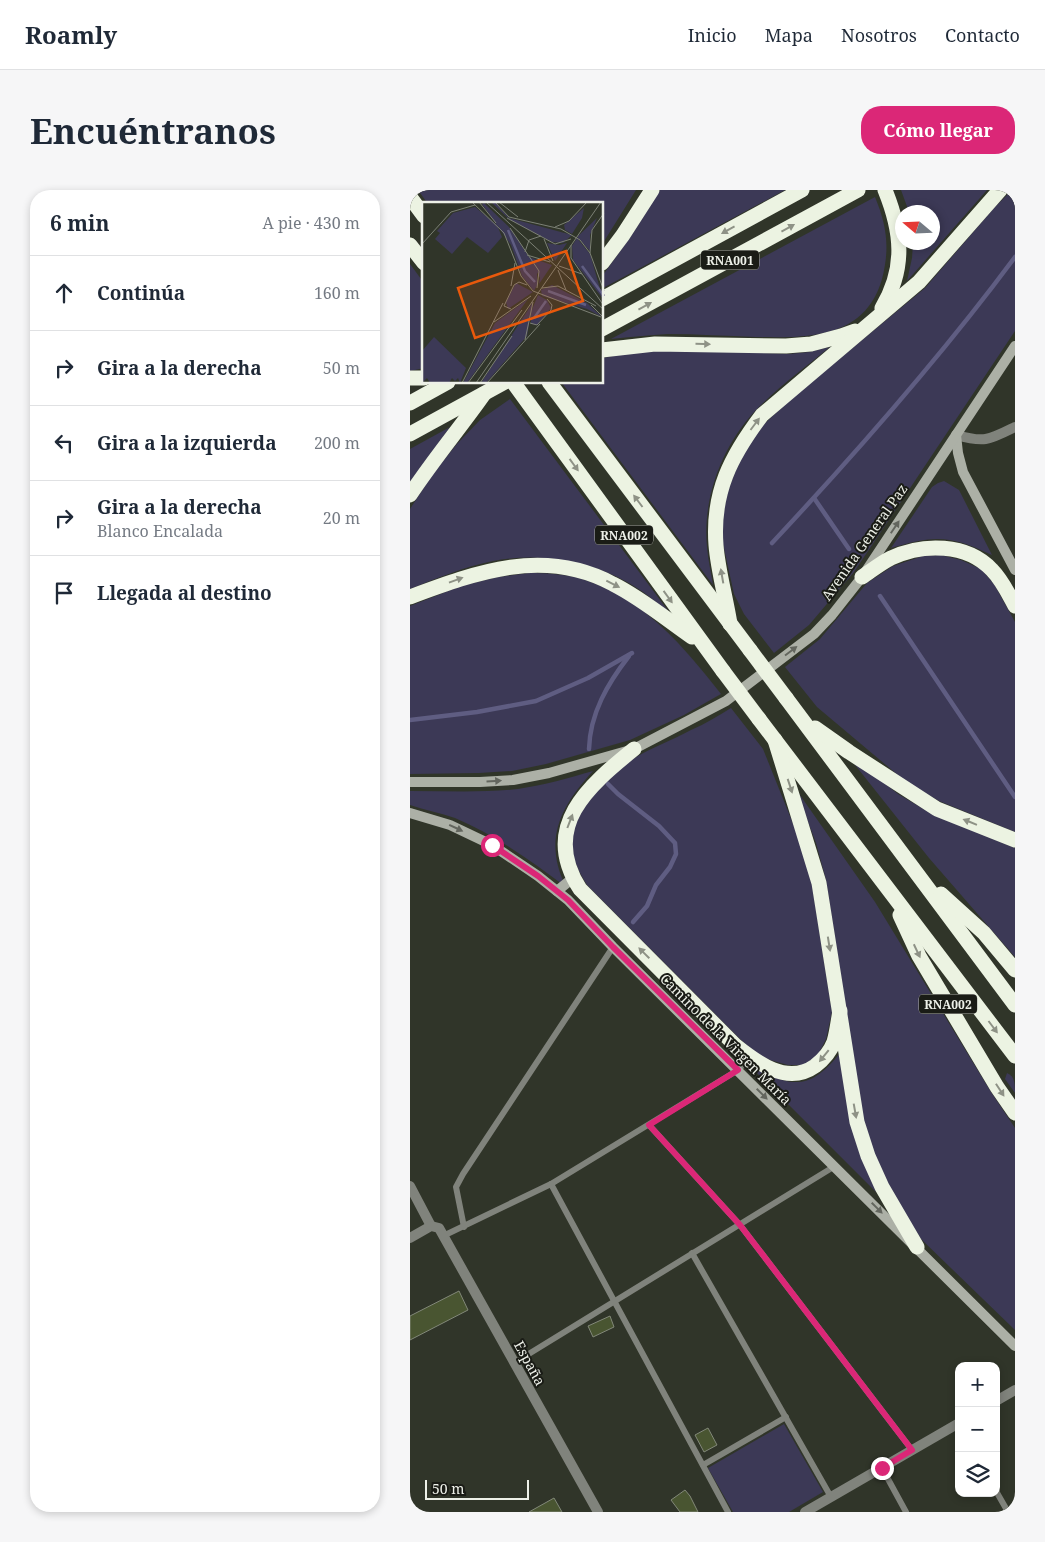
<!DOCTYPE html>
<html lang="es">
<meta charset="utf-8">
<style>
:root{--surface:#fff;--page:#f6f6f7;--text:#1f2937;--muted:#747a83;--line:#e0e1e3;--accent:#db2777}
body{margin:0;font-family:"Noto Serif",serif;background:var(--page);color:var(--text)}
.controls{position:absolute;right:15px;bottom:15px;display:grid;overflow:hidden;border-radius:10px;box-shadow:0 2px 8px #0003}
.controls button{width:45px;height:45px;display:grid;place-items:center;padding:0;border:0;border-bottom:1px solid var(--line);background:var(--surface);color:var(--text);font:25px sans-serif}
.compass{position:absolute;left:485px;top:15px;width:45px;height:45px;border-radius:50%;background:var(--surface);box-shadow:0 2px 8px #0003;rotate:289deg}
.scale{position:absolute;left:15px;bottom:12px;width:104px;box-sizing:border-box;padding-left:5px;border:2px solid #edf0e8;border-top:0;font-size:14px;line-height:18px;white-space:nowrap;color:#edf0e8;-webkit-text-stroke:4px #1a1c16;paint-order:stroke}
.stop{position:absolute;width:15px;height:15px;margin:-11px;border:4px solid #db2777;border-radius:50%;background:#fff}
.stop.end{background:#db2777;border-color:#fff;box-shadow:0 1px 5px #0008}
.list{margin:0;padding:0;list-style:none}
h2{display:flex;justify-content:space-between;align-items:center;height:65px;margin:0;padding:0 20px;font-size:21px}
h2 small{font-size:16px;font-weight:400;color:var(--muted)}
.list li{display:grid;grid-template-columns:32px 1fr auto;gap:15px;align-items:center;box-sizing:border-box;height:75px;padding:0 20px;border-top:1px solid var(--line)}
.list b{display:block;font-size:19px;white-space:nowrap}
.list p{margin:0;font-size:16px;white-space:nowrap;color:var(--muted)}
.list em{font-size:16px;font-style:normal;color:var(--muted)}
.icon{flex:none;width:28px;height:28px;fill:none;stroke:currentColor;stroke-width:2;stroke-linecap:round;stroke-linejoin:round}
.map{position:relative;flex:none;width:605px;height:1322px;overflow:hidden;border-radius:20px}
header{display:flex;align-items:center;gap:30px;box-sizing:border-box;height:70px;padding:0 25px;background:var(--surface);border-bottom:1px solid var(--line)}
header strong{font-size:24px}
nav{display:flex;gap:28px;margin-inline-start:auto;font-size:18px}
.intro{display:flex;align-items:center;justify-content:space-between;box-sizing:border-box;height:120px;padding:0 30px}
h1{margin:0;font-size:35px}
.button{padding:12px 22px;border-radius:20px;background:var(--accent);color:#fff;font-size:18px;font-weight:700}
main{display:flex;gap:30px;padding:0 30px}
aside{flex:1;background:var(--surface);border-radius:20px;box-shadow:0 2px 8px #0003}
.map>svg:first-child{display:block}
.green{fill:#3c3956}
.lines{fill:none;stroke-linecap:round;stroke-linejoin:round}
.stream{stroke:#5f5d82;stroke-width:4.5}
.building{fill:#495531;stroke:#828879}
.lane{stroke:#80837c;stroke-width:6}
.street{stroke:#80837c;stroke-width:10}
.secondary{stroke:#acb0a6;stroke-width:10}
.highway{stroke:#ecf3e2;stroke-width:15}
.highway-bridge{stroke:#ecf3e2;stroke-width:15}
.oneway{fill:#8e9286}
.oneway2{fill:#63665e}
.route{stroke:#db2777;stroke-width:6}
.labels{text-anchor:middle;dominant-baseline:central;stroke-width:4;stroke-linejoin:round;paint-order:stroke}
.shield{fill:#1a1c16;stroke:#aeb0a9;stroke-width:1}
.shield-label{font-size:12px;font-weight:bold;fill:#edf0e8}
.street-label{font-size:14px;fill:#edf0e8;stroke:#1a1c16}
.inset-river{fill:none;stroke:#5f5d82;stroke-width:2.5}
.inset-road{fill:none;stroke:#7c8075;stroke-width:1}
.view{fill:#e8590c;fill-opacity:0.15;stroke:#e8590c;stroke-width:2.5}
.inset-edge{fill:none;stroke:#edf0e8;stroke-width:2.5}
</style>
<header>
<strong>Roamly</strong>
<nav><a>Inicio</a><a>Mapa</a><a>Nosotros</a><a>Contacto</a></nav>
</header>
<div class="intro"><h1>Encuéntranos</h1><a class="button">Cómo llegar</a></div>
<main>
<aside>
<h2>6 min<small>A pie · 430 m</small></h2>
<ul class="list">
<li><svg class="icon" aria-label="ahead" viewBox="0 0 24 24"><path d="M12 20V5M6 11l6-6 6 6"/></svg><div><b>Continúa</b></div><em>160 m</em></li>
<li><svg class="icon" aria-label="right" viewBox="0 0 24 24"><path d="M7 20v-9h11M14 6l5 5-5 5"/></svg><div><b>Gira a la derecha</b></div><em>50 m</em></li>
<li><svg class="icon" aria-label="left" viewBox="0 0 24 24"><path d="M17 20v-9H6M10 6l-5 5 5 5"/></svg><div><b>Gira a la izquierda</b></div><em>200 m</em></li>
<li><svg class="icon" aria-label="right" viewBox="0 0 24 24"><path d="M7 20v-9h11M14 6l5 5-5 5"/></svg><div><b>Gira a la derecha</b><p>Blanco Encalada</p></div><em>20 m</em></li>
<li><svg class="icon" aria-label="arrive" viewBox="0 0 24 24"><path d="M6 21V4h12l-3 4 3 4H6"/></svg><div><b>Llegada al destino</b></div></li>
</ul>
</aside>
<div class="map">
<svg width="605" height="1322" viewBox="0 0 605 1322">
<rect width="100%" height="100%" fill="#303529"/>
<g class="green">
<polygon points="8,0 226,0 193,53 192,14 18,14"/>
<polygon points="250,0 375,0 193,98 193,85 221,46"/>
<polygon points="491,0 577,0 497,91 502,68 503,53 522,52 522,22 499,22"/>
<polygon points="602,0 605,0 605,141 444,382 399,435 364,463 334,424 324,404 313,354 313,328 317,303 330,269 351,237 382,208 515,98 584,18"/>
<path d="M465 7C477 36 480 58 472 89 455 149 397 148 346 147 316 146 287 144 258 144 239 145 220 147 201 149Z"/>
<polygon points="0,74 14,93 14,178 0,181"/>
<path d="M420 157C397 176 372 194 350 216 314 251 292 306 297 357 298 370 301 382 303 395L152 193 192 192 193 168C253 155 318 162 379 164L399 162Z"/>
<path d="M100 209 262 426C252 418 243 409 233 402 191 372 133 361 83 371 54 377 27 388 0 399V319L22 285 46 255 70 230Z"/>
<polygon points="40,237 0,292 0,259"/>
<path d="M534 291 549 300 582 365C539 345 526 345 481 358L522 297 528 293Z"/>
<polygon points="531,365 551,370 571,379 584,394 605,432 605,642 529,611 495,591 407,517 375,477 410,449 457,393 483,376 513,366"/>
<path d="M119 383C137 383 155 384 172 389 234 408 273 456 311 504L274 525 220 550 136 574 102 581 69 583 0 584V416L51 396 88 387Z"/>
<path d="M321 518 353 559 392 656 402 695 422 822 416 849 408 865 394 875H378L360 870 346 863 330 849 177 695C171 685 165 675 163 664 155 623 196 587 226 567 243 557 263 550 281 540 295 534 308 526 321 518Z"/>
<polygon points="434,561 488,604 522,624 605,658 605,767 519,668"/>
<path d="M183 581C150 617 133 650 156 697 121 671 85 645 45 628 30 623 15 620 0 615V601C36 601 73 603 108 599 134 595 159 588 183 581Z"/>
<polygon points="385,598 465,712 581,902 605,938 605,1140 511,1049 477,994 464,964 453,929 416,690 406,653"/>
<path d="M430 863 466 1002 340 876C381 897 399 902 430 863Z"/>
<path d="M597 883C605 886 605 895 605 903L595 889Z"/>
<polygon points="374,1234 413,1302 379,1322 323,1322 298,1278"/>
</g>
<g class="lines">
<g class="stream">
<polyline points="404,308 439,359"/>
<path d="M362 353C447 262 530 168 605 67"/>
<polyline points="470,406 605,607"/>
<polyline points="0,530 67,522 126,511 178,488 222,463"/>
<path d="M179 559C180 523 198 493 219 466"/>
<polyline points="198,594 208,604 249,636 265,653 266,664 260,677 246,695 237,716 223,732"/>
</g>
</g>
<g class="building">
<polygon points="49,1101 58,1120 0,1150 0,1126"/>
<polygon points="200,1126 204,1137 183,1147 178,1136"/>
<polygon points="298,1238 307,1255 294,1262 285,1245"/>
<polygon points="275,1300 280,1306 288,1322 270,1322 261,1310"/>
<polygon points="144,1308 152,1322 119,1322"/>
</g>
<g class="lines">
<g class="lane">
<polyline points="239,935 330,1035 502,1260"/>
<polyline points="141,994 318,1322"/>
<polyline points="54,1037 46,997 53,984 203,757"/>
<polyline points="33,1046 141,994 328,880 340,868"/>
<polyline points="282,1063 421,1307"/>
<polyline points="104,1173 425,976"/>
<polyline points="293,1275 376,1227"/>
<polyline points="472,1278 496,1322"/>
<polyline points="586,1301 598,1322"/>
</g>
<g class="street">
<path d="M546 245C575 253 579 250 605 237"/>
<polyline points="0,996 21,1036"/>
<polyline points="0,1048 21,1036 29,1038 188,1322"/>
<polyline points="586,1211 605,1200"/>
<polyline points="0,1318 2,1322"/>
<polyline points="395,1322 549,1233"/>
</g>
<g class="secondary">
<polyline points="546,245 548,263 553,282 605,380"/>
<polyline points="0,592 70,592 103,590 139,583 224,559 316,511 404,444 422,425 452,387 605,156"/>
<polyline points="0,623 40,635 82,655 128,686 158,710 203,757 605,1156"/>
<polyline points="147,701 163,688"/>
</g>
<g class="highway">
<polyline points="0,7 14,26"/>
<polyline points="0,55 14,73"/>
<polyline points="192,73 213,45 242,0"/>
<polyline points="192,109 392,0"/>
<path d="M472 118C496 78 492 42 475 0"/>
<polyline points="192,139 448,0"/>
<polyline points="192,160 245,154 376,156 401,154 431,146 445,141"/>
<polyline points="0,188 14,188"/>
<polyline points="103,192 313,481"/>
<polyline points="139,192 340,460"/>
<polyline points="0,213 38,192"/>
<polyline points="0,244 95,192"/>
<path d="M0 305C23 270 50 238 74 204"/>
<path d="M452 387C461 381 471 373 481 368 513 353 557 353 582 380 592 390 598 403 605 416"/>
<path d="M0 407C67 382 134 357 203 394 231 408 256 429 282 447"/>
<path d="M320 434C316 408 308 381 306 355 302 302 321 266 352 225L509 92 590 0"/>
<polyline points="376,508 605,815"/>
<polyline points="349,529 605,866"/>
<polyline points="405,538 439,562 527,619 605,650"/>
<polyline points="365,550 409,693 447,932 458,966 472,997 507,1057"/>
<path d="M224 559C178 596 130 637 170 699L325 855C346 872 377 896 405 876 413 870 420 862 424 852 427 842 428 831 430 821"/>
<polyline points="531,704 574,743 605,780"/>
<polyline points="490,725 509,766 587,897 605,923"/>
</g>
<g class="highway-bridge">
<polyline points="340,460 376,508"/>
<polyline points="313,481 349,529"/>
</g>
</g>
<defs><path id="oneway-solid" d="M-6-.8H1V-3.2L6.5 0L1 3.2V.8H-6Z" transform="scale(1.25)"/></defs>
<g class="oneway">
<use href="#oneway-solid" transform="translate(378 38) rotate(-29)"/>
<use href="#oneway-solid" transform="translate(318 40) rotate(151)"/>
<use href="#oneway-solid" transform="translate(235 116) rotate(-29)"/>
<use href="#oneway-solid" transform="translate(293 154) rotate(1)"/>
<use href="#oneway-solid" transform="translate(345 234) rotate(-53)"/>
<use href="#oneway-solid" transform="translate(164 275) rotate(54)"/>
<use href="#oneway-solid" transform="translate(228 311) rotate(-127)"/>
<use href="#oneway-solid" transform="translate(312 386) rotate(-100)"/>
<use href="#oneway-solid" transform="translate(46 390) rotate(-20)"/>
<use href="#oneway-solid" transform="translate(203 394) rotate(27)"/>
<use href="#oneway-solid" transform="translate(258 407) rotate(54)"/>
<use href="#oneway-solid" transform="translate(380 596) rotate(72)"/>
<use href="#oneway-solid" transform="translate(160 631) rotate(-69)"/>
<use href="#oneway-solid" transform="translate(560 632) rotate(-158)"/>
<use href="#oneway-solid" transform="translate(419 754) rotate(81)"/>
<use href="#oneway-solid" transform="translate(507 761) rotate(65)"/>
<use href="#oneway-solid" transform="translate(234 763) rotate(-135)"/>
<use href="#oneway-solid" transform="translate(583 837) rotate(53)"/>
<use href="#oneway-solid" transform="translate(414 866) rotate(129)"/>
<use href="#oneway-solid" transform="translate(590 900) rotate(57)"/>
<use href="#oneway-solid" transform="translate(445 921) rotate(80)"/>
</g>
<g class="oneway2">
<use href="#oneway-solid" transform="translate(485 337) rotate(-56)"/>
<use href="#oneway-solid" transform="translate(381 461) rotate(-37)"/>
<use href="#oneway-solid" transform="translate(84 591) rotate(-4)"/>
<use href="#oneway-solid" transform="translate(46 638) rotate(25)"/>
<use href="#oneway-solid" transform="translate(352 904) rotate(45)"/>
<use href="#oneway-solid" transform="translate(467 1018) rotate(45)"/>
</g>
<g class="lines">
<polyline class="route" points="82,655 128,686 158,710 203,757 328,880 239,935 330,1035 502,1260 472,1278"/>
</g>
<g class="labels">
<g class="shield">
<rect x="291" y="60.5" width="58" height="19" rx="4"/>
<rect x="185" y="335.5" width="58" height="19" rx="4"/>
<rect x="509" y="804.5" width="58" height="19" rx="4"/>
</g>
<g class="shield-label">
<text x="320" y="70">RNA001</text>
<text x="214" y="345">RNA002</text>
<text x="538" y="814">RNA002</text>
</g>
<g class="street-label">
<text transform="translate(454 352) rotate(-55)">Avenida General Paz</text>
<text transform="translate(316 849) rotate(45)">Camino de la Virgen María</text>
<text transform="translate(120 1173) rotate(61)">España</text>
</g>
</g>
<g transform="translate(12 12)">
<rect width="181" height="181" fill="#303529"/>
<path d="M69 0H73L87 16 150 33 141 41 130 40 88 18ZM62 1 87 25 115 67V83L112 89 100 74 89 43 60 2ZM53 5 75 23 80 35 66 51 45 35 30 52 13 37 18 31 15 29 31 11ZM162 6 160 16 150 32 143 28 142 23ZM175 16 168 33V49L155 35ZM155 36 168 52 181 97 151 58 150 44ZM125 41 137 43 145 41 133 59ZM107 55 130 63 117 82 118 76ZM94 81 111 90 86 107 84 100ZM130 83 165 101 180 115 165 107 120 94 119 88ZM116 93 125 98 129 106 115 123 109 122V110ZM106 97 45 181H41L73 121ZM111 100 105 134 64 181H59ZM12 135 44 166 38 181 36 176 33 179 30 176 27 181H8L5 176 0 181V149Z" fill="#3c3956"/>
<path class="inset-river" d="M86 28 103 69 113 80M160 64 182 94M126 89 164 103M112 116 124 99"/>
<path class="inset-road" d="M50 0 82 31 99 74 111 89 179 115M57 0 74 21M64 0 182 108M73 0 87 15 139 27 158 38 168 51 182 89M77 0 96 15M85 16 133 42 149 37M133 25 147 19 165 0M88 26 117 69 115 86M122 37 131 59M0 42 29 10 53 3M149 43V56L182 104M103 50 107 38 119 34M168 51 170 28 182 11M105 53 128 60M137 64 160 72M136 68 144 88M89 84 93 61M120 86 136 84 174 104M169 103 182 116M89 107 82 104 92 83 97 80 105 83M72 120 109 94M108 121 115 123 129 108 130 103 125 97M103 138 111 100M40 181 81 101M46 181 100 108M54 181 179 0M58 181 90 134M65 181 118 122"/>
<path class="view" d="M144 49 161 99 53 136 36 86Z"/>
<rect width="181" height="181" class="inset-edge"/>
</g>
</svg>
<div class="controls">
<button>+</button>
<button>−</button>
<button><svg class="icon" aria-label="layers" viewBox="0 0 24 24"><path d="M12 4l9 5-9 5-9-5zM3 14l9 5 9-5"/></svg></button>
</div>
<svg class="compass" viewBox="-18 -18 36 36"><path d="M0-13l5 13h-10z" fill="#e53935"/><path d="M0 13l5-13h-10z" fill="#747a83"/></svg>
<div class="scale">50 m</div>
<div class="stop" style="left:82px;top:655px"></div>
<div class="stop end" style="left:472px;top:1278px"></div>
</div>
</main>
